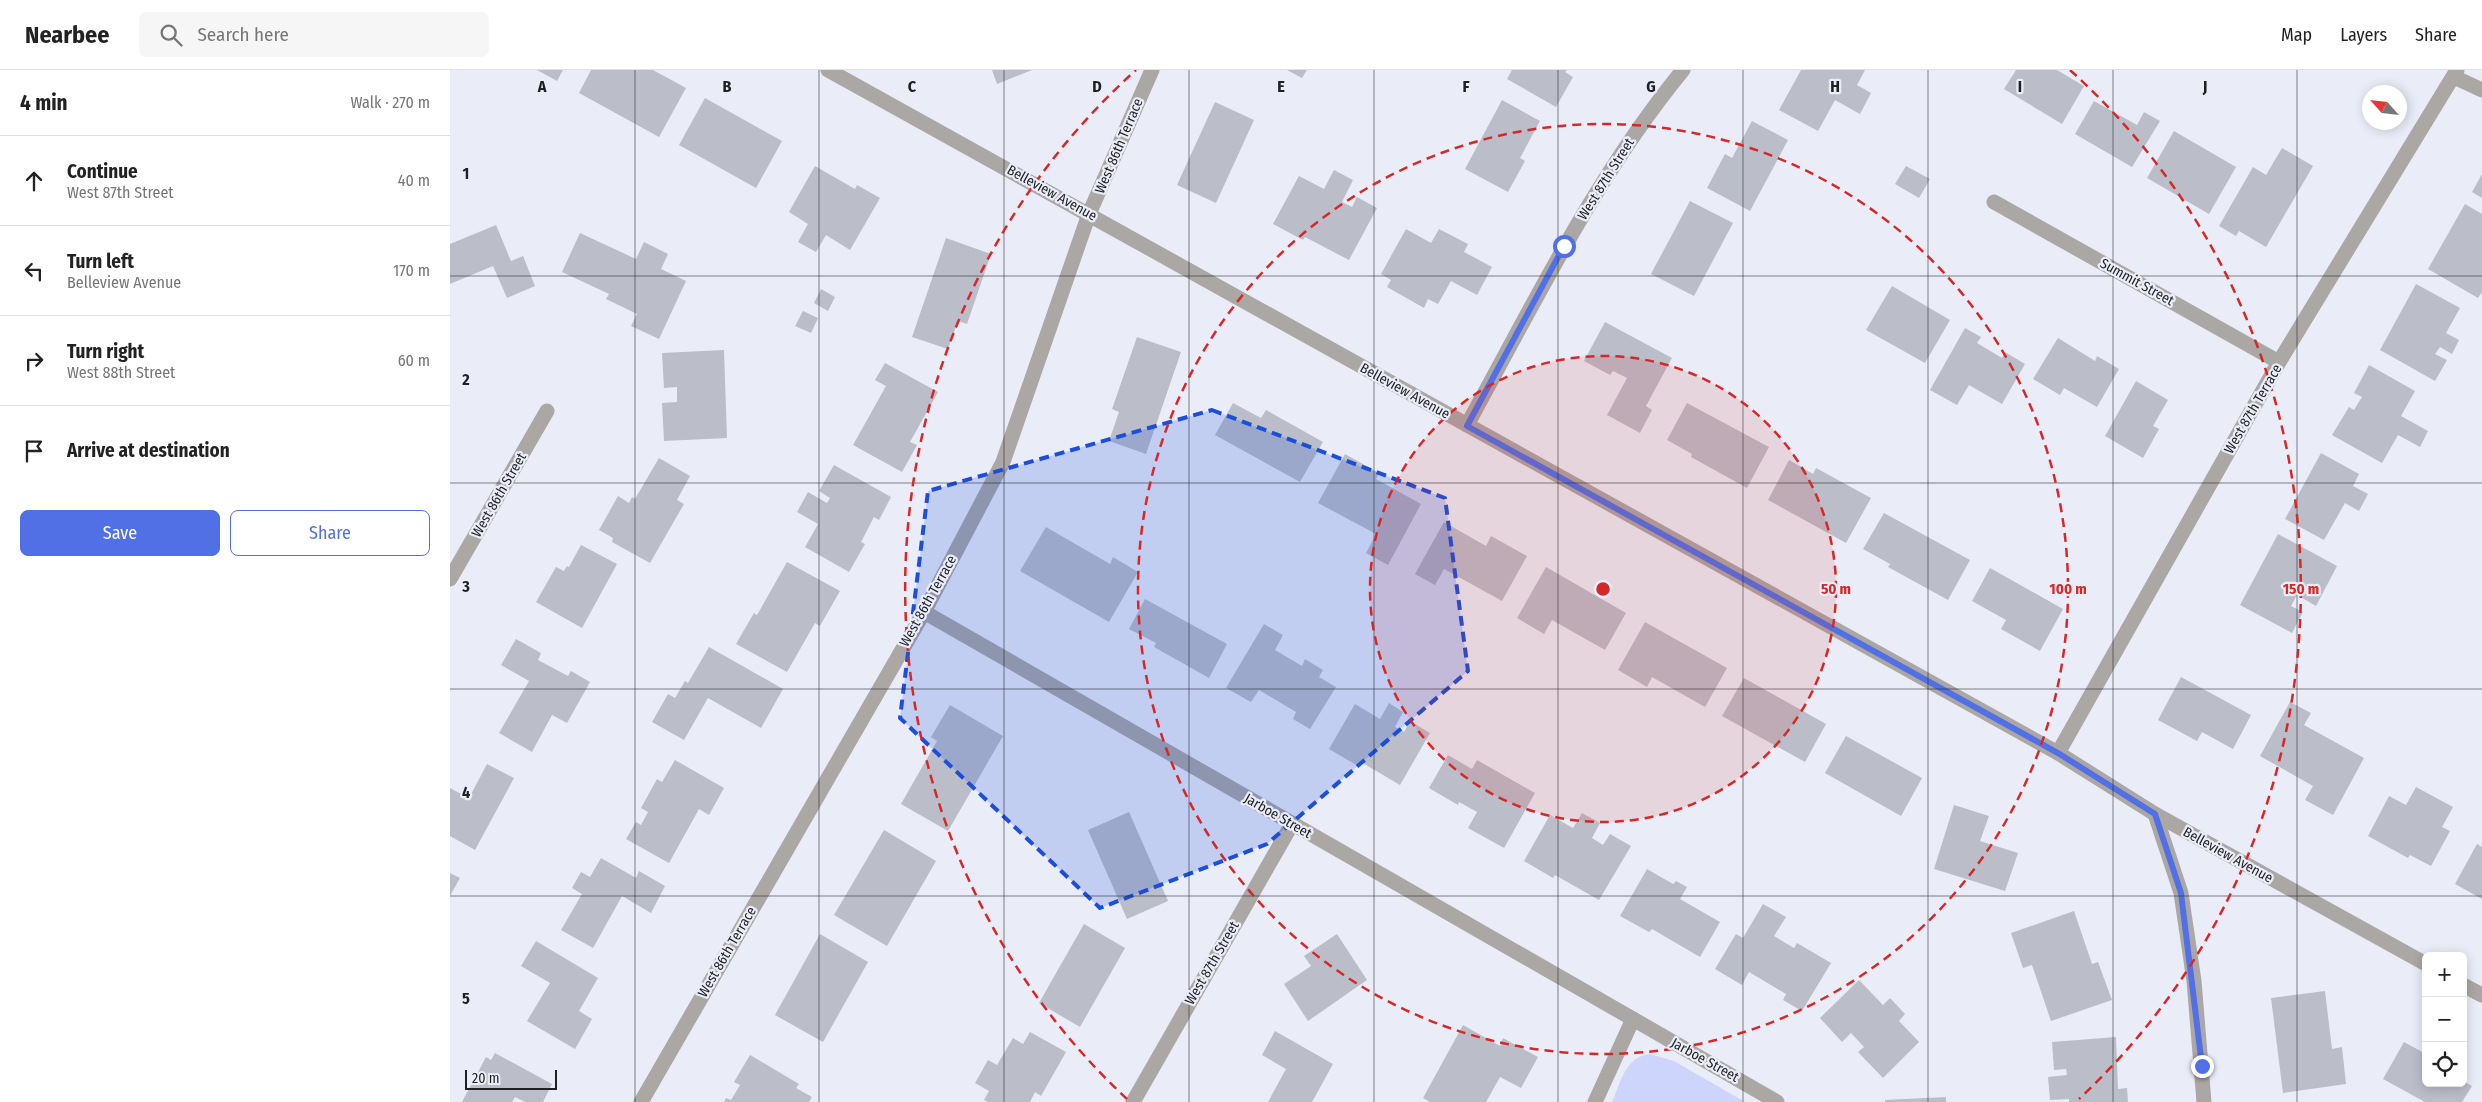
<!DOCTYPE html>
<meta charset="utf-8">
<style>
:root{--surface:#fff;--page:#f6f6f6;--text:#222;--muted:#767676;--line:#e0e0e0;--accent:#5270e5}
body{margin:0;font-family:"Fira Sans Condensed",sans-serif;background:var(--page);color:var(--text)}
.controls{position:absolute;right:15px;bottom:15px;display:grid;overflow:hidden;border-radius:8px;box-shadow:0 2px 12px #0003}
.controls button{width:45px;height:45px;display:grid;place-items:center;padding:0;border:0;border-bottom:1px solid var(--line);background:var(--surface);color:var(--text);font:25px sans-serif}
.compass{position:absolute;left:1912px;top:15px;width:45px;height:45px;border-radius:50%;background:var(--surface);box-shadow:0 2px 12px #0003;rotate:297deg}
.scale{position:absolute;left:15px;bottom:12px;width:92px;box-sizing:border-box;padding-left:5px;border:2px solid #1f2024;border-top:0;font-size:14px;line-height:18px;white-space:nowrap;color:#1f2024;-webkit-text-stroke:4px #eaedf8;paint-order:stroke}
.stop{position:absolute;width:15px;height:15px;margin:-11px;border:4px solid #5270e5;border-radius:50%;background:#fff}
.stop.end{background:#5270e5;border-color:#fff;box-shadow:0 1px 5px #0008}
.list{margin:0;padding:0;list-style:none}
h2{display:flex;justify-content:space-between;align-items:center;height:65px;margin:0;padding:0 20px;font-size:21px}
h2 small{font-size:16px;font-weight:400;color:var(--muted)}
.list li{display:grid;grid-template-columns:32px 1fr auto;gap:15px;align-items:center;box-sizing:border-box;height:90px;padding:0 20px;border-top:1px solid var(--line)}
.list b{display:block;font-size:19px;white-space:nowrap}
.list p{margin:0;font-size:16px;white-space:nowrap;color:var(--muted)}
.list em{font-size:16px;font-style:normal;color:var(--muted)}
.actions{display:flex;gap:10px;padding:15px 20px}
.actions a{flex:1;padding:11px 0;border:1px solid var(--accent);border-radius:8px;text-align:center;font-size:18px;color:var(--accent)}
.actions .main{background:var(--accent);color:#fff}
.icon{flex:none;width:28px;height:28px;fill:none;stroke:currentColor;stroke-width:2;stroke-linecap:round;stroke-linejoin:round}
.map{position:relative;flex:none;width:2032px;height:1032px;overflow:hidden}
header{display:flex;align-items:center;gap:30px;box-sizing:border-box;height:70px;padding:0 25px;background:var(--surface);border-bottom:1px solid var(--line)}
header strong{font-size:24px}
nav{display:flex;gap:28px;margin-inline-start:auto;font-size:18px}
.search{width:350px;height:45px;background:var(--page);display:flex;align-items:center;gap:12px;box-sizing:border-box;padding:0 18px;border-radius:8px;color:var(--muted);font-size:19px}
main{display:flex}
aside{flex:1;background:var(--surface)}
.map>svg:first-child{display:block}
.green{fill:#cdd5fd}
.building{fill:#bbbec9}
.lines{fill:none;stroke-linecap:round;stroke-linejoin:round}
.street{stroke:#aba7a4;stroke-width:15}
.route{stroke:#5270e5;stroke-width:6}
.marked{fill:#1d4ed8;fill-opacity:0.2;stroke:#1d4ed8;stroke-width:4;stroke-dasharray:10 6;stroke-linejoin:round}
.grid{fill:none;stroke:#1f2024;stroke-width:1;stroke-opacity:0.55}
.ring{fill:none;stroke:#d62828;stroke-width:2.5;stroke-dasharray:9 6}
.labels{text-anchor:middle;dominant-baseline:central;stroke-width:4.5;stroke-linejoin:round;paint-order:stroke}
.street-label{font-size:14px;fill:#1f2024;stroke:#eaedf8}
.grid-label{font-size:16px;text-anchor:middle;font-weight:bold;fill:#1f2024;stroke:#eaedf8;stroke-width:4.5;stroke-linejoin:round;paint-order:stroke}
.centre{fill:#d62828;stroke:#eaedf8;stroke-width:2.5}
.ring-label{font-size:15px;text-anchor:middle;font-weight:bold;fill:#d62828;stroke:#eaedf8;stroke-width:4.5;stroke-linejoin:round;paint-order:stroke}
</style>
<header>
<strong>Nearbee</strong>
<div class="search"><svg class="icon" aria-label="search" viewBox="0 0 24 24"><circle cx="10" cy="10" r="6"/><path d="M15 15l6 6"/></svg>Search here</div>
<nav><a>Map</a><a>Layers</a><a>Share</a></nav>
</header>
<main>
<aside>
<h2>4 min<small>Walk · 270 m</small></h2>
<ul class="list">
<li><svg class="icon" aria-label="ahead" viewBox="0 0 24 24"><path d="M12 20V5M6 11l6-6 6 6"/></svg><div><b>Continue</b><p>West 87th Street</p></div><em>40 m</em></li>
<li><svg class="icon" aria-label="left" viewBox="0 0 24 24"><path d="M17 20v-9H6M10 6l-5 5 5 5"/></svg><div><b>Turn left</b><p>Belleview Avenue</p></div><em>170 m</em></li>
<li><svg class="icon" aria-label="right" viewBox="0 0 24 24"><path d="M7 20v-9h11M14 6l5 5-5 5"/></svg><div><b>Turn right</b><p>West 88th Street</p></div><em>60 m</em></li>
<li><svg class="icon" aria-label="arrive" viewBox="0 0 24 24"><path d="M6 21V4h12l-3 4 3 4H6"/></svg><div><b>Arrive at destination</b></div></li>
</ul>
<div class="actions"><a class="main">Save</a><a>Share</a></div>
</aside>
<div class="map">
<svg width="2032" height="1032" viewBox="0 0 2032 1032">
<rect width="100%" height="100%" fill="#eaedf8"/>
<path class="green" d="M1200 984 1224 991 1295 1032H1162C1171 1012 1175 987 1200 984Z"/>
<g class="building">
<polygon points="87,0 113,0 107,11"/>
<polygon points="141,0 203,0 236,18 209,67 129,23"/>
<polygon points="542,0 582,0 547,14"/>
<polygon points="837,0 857,0 852,8"/>
<polygon points="1062,0 1117,0 1115,2 1123,7 1106,37 1057,9"/>
<polygon points="1351,0 1415,0 1407,15 1421,23 1410,44 1385,30 1368,61 1329,40"/>
<polygon points="1566,0 1607,0 1634,16 1612,54 1554,19"/>
<polygon points="255,28 332,71 306,118 229,75"/>
<polygon points="1052,30 1090,51 1070,88 1075,91 1058,122 1015,99"/>
<polygon points="1644,31 1687,55 1694,42 1710,51 1682,97 1625,64"/>
<polygon points="765,32 804,50 766,133 727,115"/>
<polygon points="1302,51 1338,70 1300,141 1257,118 1275,84 1282,88"/>
<polygon points="1724,61 1786,97 1759,144 1697,108"/>
<polygon points="1832,78 1863,96 1816,177 1789,161 1786,166 1769,156 1803,97 1816,105"/>
<polygon points="365,96 405,119 407,115 430,128 400,180 376,165 366,182 348,172 358,154 339,142"/>
<polygon points="1456,96 1480,109 1469,128 1445,114"/>
<polygon points="884,100 903,110 892,132 902,137 907,127 927,138 899,190 855,167 853,170 823,154 849,106 874,119"/>
<polygon points="2032,104 2032,128 2022,122"/>
<polygon points="1240,131 1283,153 1244,226 1201,204"/>
<polygon points="2015,134 2032,144 2032,222 2028,228 1978,199"/>
<polygon points="46,155 61,191 73,186 85,216 57,228 43,196 0,214 0,174"/>
<polygon points="956,159 981,173 989,159 1018,174 1014,182 1042,197 1027,225 1001,211 988,234 978,229 974,238 937,217 941,210 931,204"/>
<polygon points="130,163 186,189 194,172 218,184 211,199 236,211 209,269 181,256 187,244 156,229 159,224 112,202"/>
<polygon points="496,168 541,184 517,254 508,251 498,279 462,267"/>
<polygon points="1966,214 2010,238 1996,263 2009,270 2002,284 1990,277 1985,284 1997,290 1985,311 1930,280"/>
<polygon points="1442,216 1500,250 1475,293 1416,260"/>
<polygon points="371,219 385,227 378,241 364,233"/>
<polygon points="353,241 368,248 361,263 345,256"/>
<polygon points="1155,252 1222,288 1196,336 1202,340 1190,363 1157,345 1177,308 1163,301 1160,305 1134,291"/>
<polygon points="1515,258 1531,267 1527,273 1552,288 1555,282 1575,294 1552,334 1519,315 1507,335 1480,320"/>
<polygon points="687,267 731,282 696,384 659,371 669,342 662,339"/>
<polygon points="1608,268 1645,291 1647,286 1669,299 1647,337 1614,318 1610,325 1583,309"/>
<polygon points="274,280 277,368 214,371 212,333 227,332 227,317 214,318 212,283"/>
<polygon points="435,293 488,322 460,372 467,375 452,402 403,375 436,316 425,310"/>
<polygon points="1919,295 1965,321 1951,346 1978,361 1970,377 1948,365 1932,393 1882,365 1899,337 1904,340 1912,327 1904,323"/>
<polygon points="1686,311 1718,330 1703,356 1709,359 1693,388 1655,366"/>
<polygon points="783,333 811,348 816,340 873,372 850,412 765,365"/>
<polygon points="1237,333 1319,377 1297,418 1241,387 1242,384 1217,370"/>
<polygon points="1871,383 1909,404 1903,416 1918,424 1909,441 1895,433 1874,470 1835,449"/>
<polygon points="895,384 929,403 926,409 971,434 938,495 916,483 926,464 868,433"/>
<polygon points="209,388 240,406 227,430 234,434 200,493 162,472 163,468 149,460 168,426 179,433 182,427 185,429"/>
<polygon points="1339,390 1363,404 1366,398 1421,428 1396,473 1318,430"/>
<polygon points="384,395 441,427 429,450 424,447 411,472 415,474 399,502 355,477 368,454 347,442 358,422 377,433 380,428 369,421"/>
<polygon points="1434,443 1520,490 1498,530 1438,497 1440,494 1413,479"/>
<polygon points="994,452 1036,476 1041,466 1077,486 1052,531 994,499 985,515 965,504"/>
<polygon points="596,457 660,494 663,487 688,502 659,552 570,501"/>
<polygon points="1828,464 1887,496 1866,536 1847,525 1841,536 1853,542 1842,563 1790,535"/>
<polygon points="131,475 167,494 132,558 86,532 106,497 114,501 117,496 119,497"/>
<polygon points="337,492 390,521 370,556 365,553 337,602 286,574 304,543 307,545"/>
<polygon points="1096,497 1176,543 1155,580 1102,550 1094,564 1067,548"/>
<polygon points="1540,498 1613,539 1590,581 1551,559 1556,550 1522,531"/>
<polygon points="695,529 777,574 759,608 704,577 706,573 679,559"/>
<polygon points="1195,552 1277,598 1255,637 1202,607 1197,617 1168,600"/>
<polygon points="814,554 833,565 825,580 852,596 855,589 873,600 869,607 886,617 860,659 843,649 846,642 809,620 801,632 776,618"/>
<polygon points="66,569 91,583 88,590 118,606 121,601 140,612 117,653 102,645 82,682 49,663 79,611 51,595"/>
<polygon points="259,577 333,619 311,658 258,628 234,670 202,652 218,624 225,628 235,611 238,613"/>
<polygon points="1731,607 1801,645 1783,679 1752,662 1747,671 1708,650"/>
<polygon points="1294,608 1376,654 1355,692 1272,646"/>
<polygon points="1840,632 1861,643 1854,655 1914,688 1883,745 1855,730 1863,716 1810,686"/>
<polygon points="939,633 953,642 945,657 954,662 960,651 980,663 950,715 911,692 908,696 879,679 905,634 930,649"/>
<polygon points="500,635 553,666 498,761 451,734 487,671 481,667"/>
<polygon points="1396,666 1472,708 1451,746 1375,703"/>
<polygon points="998,685 1022,699 1027,690 1085,723 1054,778 1018,758 1027,742 1009,732 1008,735 979,718"/>
<polygon points="225,690 274,718 259,745 249,739 219,793 176,769 186,752 191,755 198,742 191,738 207,709 212,712"/>
<polygon points="37,694 64,708 25,780 0,766 0,718 19,728"/>
<polygon points="1966,717 2003,737 1992,757 2000,761 1981,796 1960,785 1958,788 1918,766 1939,726 1956,735"/>
<polygon points="1504,735 1539,746 1530,771 1568,783 1555,821 1484,799"/>
<polygon points="679,742 718,831 677,849 638,760"/>
<polygon points="1132,743 1150,753 1142,768 1153,775 1160,764 1181,776 1149,830 1105,805 1103,808 1074,791 1100,745 1123,758"/>
<polygon points="434,760 486,791 437,876 384,845"/>
<polygon points="2027,774 2032,777 2032,829 2005,814"/>
<polygon points="151,788 186,808 189,801 215,816 201,843 172,826 143,878 111,860 132,824 122,818 131,802 140,807"/>
<polygon points="1197,799 1223,814 1226,811 1237,817 1230,829 1270,852 1250,887 1202,859 1199,862 1170,846"/>
<polygon points="0,803 10,808 0,826"/>
<polygon points="1313,834 1336,847 1324,866 1344,878 1347,873 1381,893 1352,941 1333,930 1336,924 1299,902 1292,915 1265,899 1286,864 1293,868"/>
<polygon points="1624,841 1642,894 1648,892 1662,930 1601,951 1582,895 1573,898 1561,863"/>
<polygon points="634,854 675,878 630,957 589,933"/>
<polygon points="370,864 418,892 373,972 325,945"/>
<polygon points="887,864 917,910 858,951 834,914 861,896 854,886"/>
<polygon points="86,871 148,908 129,941 142,949 125,979 77,951 100,913 71,896"/>
<polygon points="1409,910 1433,935 1440,928 1455,944 1449,951 1469,972 1433,1008 1408,982 1414,977 1401,963 1392,972 1370,948"/>
<polygon points="1875,921 1882,979 1892,977 1896,1014 1833,1023 1821,928"/>
<polygon points="1013,955 1050,976 1053,968 1088,987 1071,1018 1050,1007 1036,1032 980,1032 973,1028"/>
<polygon points="825,961 883,994 862,1032 818,1032 836,999 812,985"/>
<polygon points="580,962 616,982 591,1026 585,1022 580,1032 538,1032 534,1030 539,1021 525,1013 538,990 547,995 563,968 573,974"/>
<polygon points="1666,967 1668,1019 1677,1018 1678,1032 1619,1032 1619,1029 1600,1030 1598,1007 1617,1005 1616,999 1604,1000 1602,972"/>
<polygon points="1954,972 1976,984 1976,1013 2013,1013 2013,1011 2022,1016 2012,1032 1975,1032 1933,1009"/>
<polygon points="45,983 102,1014 93,1032 75,1032 65,1027 62,1032 12,1032 36,987 41,990"/>
<polygon points="300,985 349,1014 346,1018 362,1027 359,1032 274,1032 276,1028 281,1030 290,1015 284,1012"/>
<polygon points="1496,1027 1496,1032 1435,1032 1435,1030"/>
</g>
<g class="lines">
<g class="street">
<polyline points="378,0 1608,683 1705,744 1976,894"/>
<polyline points="2004,7 2032,20"/>
<polyline points="1544,132 1829,292"/>
<path d="M1017 355C1084 234 1145 107 1233 0"/>
<polyline points="0,509 97,341"/>
<polyline points="474,542 1183,949"/>
<polyline points="1608,683 1829,292 2007,0"/>
<polyline points="1705,744 1731,823 1744,911 1754,1032"/>
<polyline points="2013,915 2032,925"/>
<polyline points="191,1032 474,542 553,392 639,144 702,0"/>
<polyline points="683,1032 842,754"/>
<polyline points="1145,1032 1183,949 1327,1032"/>
</g>
</g>
<g class="lines">
<polyline class="route" points="1114,176 1017,356 1608,683 1705,744 1731,823 1752,996"/>
</g>
<path class="marked" d="M762 340 995 428 1018 601 817 774 650 838 450 648 478 421Z"/>
<path class="grid" d="M185 0V1032M369 0V1032M554 0V1032M739 0V1032M924 0V1032M1108 0V1032M1293 0V1032M1478 0V1032M1663 0V1032M1847 0V1032M0 206H2032M0 413H2032M0 619H2032M0 826H2032"/>
<circle cx="1153" cy="519" r="233" fill="#d62828" fill-opacity=".12"/>
<g class="ring">
<circle cx="1153" cy="519" r="233"/>
<circle cx="1153" cy="519" r="465"/>
<path d="M677 1029A698 698 0 0 1 686 0M1620 0A698 698 0 0 1 1629 1029"/>
</g>
<g class="labels">
<g class="street-label">
<text transform="translate(669 76) rotate(-67)">West 86th Terrace</text>
<text transform="translate(1156 109) rotate(-58)">West 87th Street</text>
<text transform="translate(602 123) rotate(29)">Belleview Avenue</text>
<text transform="translate(1687 212) rotate(29)">Summit Street</text>
<text transform="translate(955 321) rotate(29)">Belleview Avenue</text>
<text transform="translate(1803 339) rotate(-60)">West 87th Terrace</text>
<text transform="translate(49 425) rotate(-60)">West 86th Street</text>
<text transform="translate(478 531) rotate(-61)">West 86th Terrace</text>
<text transform="translate(828 746) rotate(30)">Jarboe Street</text>
<text transform="translate(1778 785) rotate(29)">Belleview Avenue</text>
<text transform="translate(277 882) rotate(-60)">West 86th Terrace</text>
<text transform="translate(762 893) rotate(-60)">West 87th Street</text>
<text transform="translate(1255 990) rotate(29)">Jarboe Street</text>
</g>
</g>
<g class="grid-label">
<text x="92" y="22">A</text>
<text x="277" y="22">B</text>
<text x="462" y="22">C</text>
<text x="647" y="22">D</text>
<text x="831" y="22">E</text>
<text x="1016" y="22">F</text>
<text x="1201" y="22">G</text>
<text x="1385" y="22">H</text>
<text x="1570" y="22">I</text>
<text x="1755" y="22">J</text>
<text x="16" y="109">1</text>
<text x="16" y="315">2</text>
<text x="16" y="522">3</text>
<text x="16" y="728">4</text>
<text x="16" y="934">5</text>
</g>
<circle cx="1153" cy="519" r="8" class="centre"/>
<g class="ring-label">
<text x="1386" y="524">50 m</text>
<text x="1618" y="524">100 m</text>
<text x="1851" y="524">150 m</text>
</g>
</svg>
<div class="controls">
<button>+</button>
<button>−</button>
<button><svg class="icon" aria-label="locate" viewBox="0 0 24 24"><circle cx="12" cy="12" r="6"/><path d="M12 2v4M12 18v4M2 12h4M18 12h4"/></svg></button>
</div>
<svg class="compass" viewBox="-18 -18 36 36"><path d="M0-13l5 13h-10z" fill="#e53935"/><path d="M0 13l5-13h-10z" fill="#767676"/></svg>
<div class="scale">20 m</div>
<div class="stop" style="left:1114px;top:176px"></div>
<div class="stop end" style="left:1752px;top:996px"></div>
</div>
</main>
